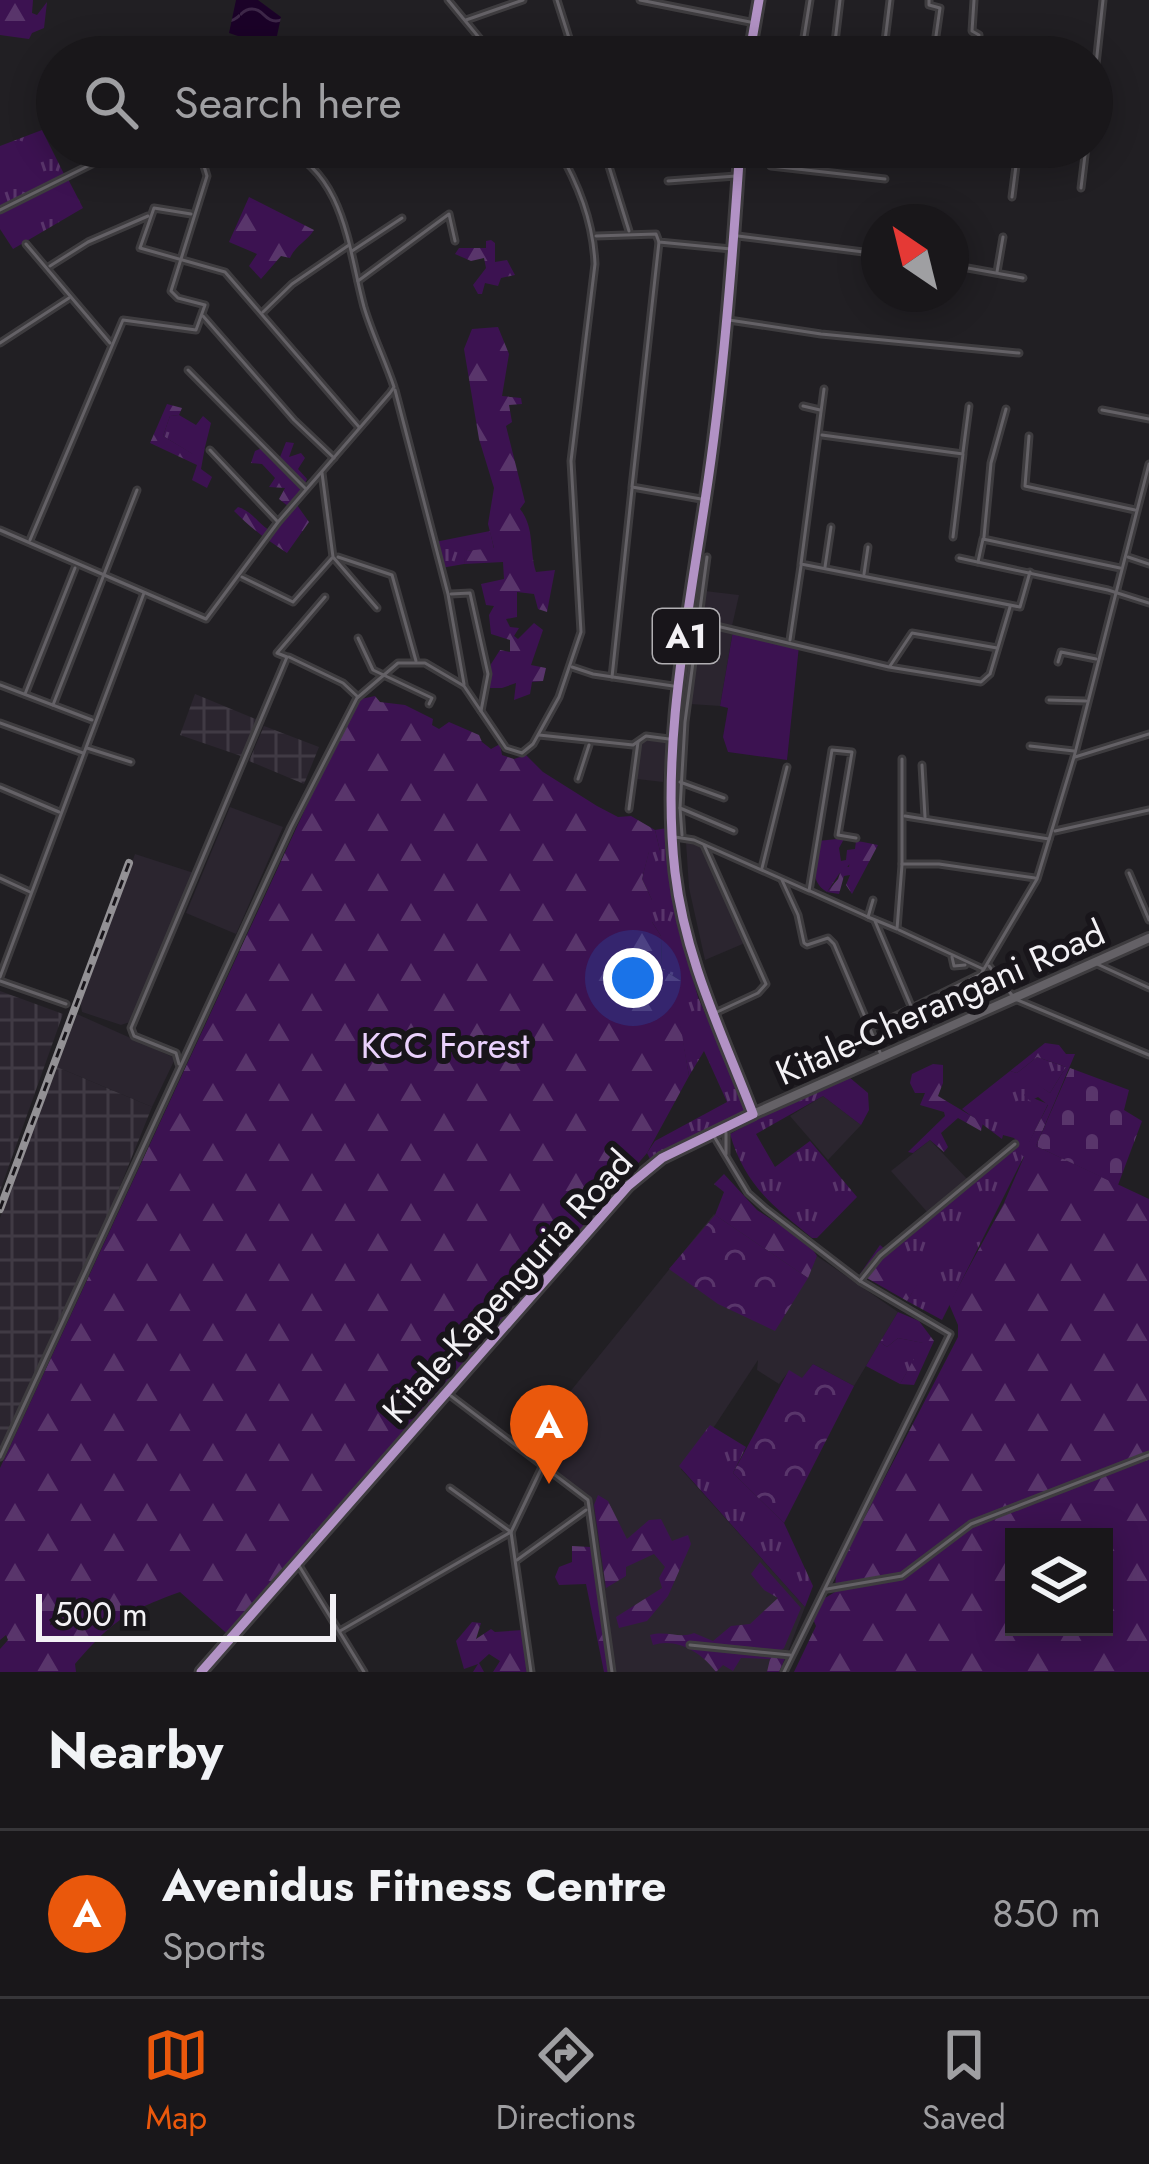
<!DOCTYPE html>
<style>
:root{--surface:#19171a;--page:#262427;--text:#f1f3f6;--muted:#9f9fa2;--line:#373639;--accent:#ea580c}
body{margin:0;font-family:Jost,sans-serif;background:var(--page);color:var(--text)}
.controls{position:absolute;right:36px;bottom:36px;display:grid;overflow:hidden;border-radius:0px;box-shadow:0 6px 30px #0003}
.controls button{width:108px;height:108px;display:grid;place-items:center;padding:0;border:0;border-bottom:3px solid var(--line);background:var(--surface);color:var(--text);font:60px sans-serif}
.compass{position:absolute;left:861px;top:204px;width:108px;height:108px;border-radius:50%;background:var(--surface);box-shadow:0 6px 30px #0003;rotate:325deg}
.scale{position:absolute;left:36px;bottom:30px;width:300px;box-sizing:border-box;padding-left:12px;border:6px solid #f3f1f5;border-top:0;font-size:33px;line-height:42px;white-space:nowrap;color:#f3f1f5;-webkit-text-stroke:9px #18151a;paint-order:stroke}
.you{position:absolute;left:633px;top:978px;width:42px;height:42px;margin:-30px;border:9px solid #fff;border-radius:50%;background:#1a73e8;box-shadow:0 0 0 18px #1a73e833}
.badge{display:grid;place-items:center;width:78px;height:78px;border-radius:50%;background:var(--accent);color:#fff;font-size:39px;font-weight:700}
.pin{position:absolute;translate:-50% -99px;filter:drop-shadow(0 3px 6px #0008)}
.pin::after{content:'';position:absolute;top:63px;width:42px;height:36px;background:inherit;clip-path:polygon(0 0,100% 0,50% 100%)}
.list{margin:0;padding:0;list-style:none}
h2{display:flex;justify-content:space-between;align-items:center;height:156px;margin:0;padding:0 48px;font-size:51px}
h2 small{font-size:39px;font-weight:400;color:var(--muted)}
.list li{display:grid;grid-template-columns:78px 1fr auto;gap:36px;align-items:center;box-sizing:border-box;height:168px;padding:0 48px;border-top:3px solid var(--line)}
.list b{display:block;font-size:45px;white-space:nowrap}
.list p{margin:0;font-size:39px;white-space:nowrap;color:var(--muted)}
.list em{font-size:39px;font-style:normal;color:var(--muted)}
.icon{flex:none;width:66px;height:66px;fill:none;stroke:currentColor;stroke-width:2;stroke-linecap:round;stroke-linejoin:round}
.map{position:relative;flex:none;width:1149px;height:1672px;overflow:hidden}
.search{position:absolute;background:var(--surface);box-shadow:0 6px 30px #0003;left:36px;right:36px;top:36px;height:132px;display:flex;align-items:center;gap:30px;box-sizing:border-box;padding:0 42px;border-radius:66px;color:var(--muted);font-size:45px}
.sheet{height:324px;background:var(--surface)}
nav{display:flex;justify-content:space-around;align-items:center;box-sizing:border-box;height:168px;border-top:3px solid var(--line);background:var(--surface);font-size:33px;color:var(--muted)}
nav a{display:grid;justify-items:center;gap:6px}
nav .on{color:var(--accent)}
.map>svg:first-child{display:block}
.built{fill:#2b252f}
.industrial{fill:url(#industrial-grid)}
.grass{fill:url(#grass-tufts)}
.forest{fill:url(#forest-firs);fill-rule:evenodd}
.cemetery{fill:url(#cemetery-stones)}
.park{fill:url(#park-crowns)}
.pitch{fill:#3c1251}
.water{fill:url(#water-waves)}
.lines{fill:none;stroke-linecap:round;stroke-linejoin:round}
.minor-casing{stroke:#3e3c3f;stroke-width:9}
.secondary-casing{stroke:#3e3c3f;stroke-width:14}
.trunk-casing{stroke:#3e3c3f;stroke-width:15}
.minor{stroke:#646166;stroke-width:3}
.secondary{stroke:#646166;stroke-width:8}
.trunk{stroke:#b292c5;stroke-width:9}
.rail-casing{stroke:#939195;stroke-width:8}
.rail{stroke:#18151a;stroke-width:3;stroke-dasharray:9;stroke-linecap:butt}
.labels{text-anchor:middle;dominant-baseline:central;stroke-width:12;stroke-linejoin:round;paint-order:stroke}
.shield{fill:#18151a;stroke:#b1afb3;stroke-width:3}
.shield-label{font-size:33px;font-weight:bold;fill:#f3f1f5}
.street-label{font-size:36px;fill:#f3f1f5;stroke:#18151a}
.park-label{font-size:36px;fill:#ead1fc;stroke:#18151a}
</style>
<div class="map">
<svg width="1149" height="1672" viewBox="0 0 1149 1672">
<defs>
<pattern id="industrial-grid" width="8" height="8" patternUnits="userSpaceOnUse" patternTransform="scale(3)"><rect width="8" height="8" fill="#2b252f"/><path d="M0 4h8M4 0v8" fill="none" stroke="#403a44"/></pattern>
<pattern id="grass-tufts" width="24" height="20" patternUnits="userSpaceOnUse" patternTransform="scale(3)"><rect width="24" height="20" fill="#3c1251"/><path d="M3 7l-1-3M5 7V3M7 7l1-3M15 17l-1-3M17 17v-4M19 17l1-3" fill="none" stroke="#59356b"/></pattern>
<pattern id="forest-firs" width="22" height="20" patternUnits="userSpaceOnUse" patternTransform="scale(3)"><rect width="22" height="20" fill="#3c1251"/><path d="M5 1l3.5 6h-7zM16 11l3.5 6h-7z" fill="#59356b"/></pattern>
<pattern id="cemetery-stones" width="16" height="16" patternUnits="userSpaceOnUse" patternTransform="scale(3)"><rect width="16" height="16" fill="#3c1251"/><path d="M2 7V4a2 2 0 0 1 4 0v3zM10 15v-3a2 2 0 0 1 4 0v3z" fill="#59356b"/></pattern>
<pattern id="park-crowns" width="20" height="18" patternUnits="userSpaceOnUse" patternTransform="scale(3)"><rect width="20" height="18" fill="#3c1251"/><path d="M2 6a3 3 0 1 1 6 0M12 15a3 3 0 1 1 6 0" fill="none" stroke="#59356b"/></pattern>
<pattern id="water-waves" width="16" height="10" patternUnits="userSpaceOnUse" patternTransform="scale(3)"><rect width="16" height="10" fill="#1b0228"/><path d="M0 5q4-4 8 0t8 0" fill="none" stroke="#3d2748"/></pattern>
</defs>
<rect width="100%" height="100%" fill="#211f23"/>
<g class="built">
<polygon points="705,591 739,595 732,626 699,621"/>
<polygon points="698,627 733,631 720,706 690,704"/>
<polygon points="648,737 667,740 663,782 637,779 640,741"/>
<polygon points="230,807 283,827 236,934 186,913"/>
<polygon points="686,842 700,845 745,943 705,960 689,888"/>
<polygon points="135,854 194,873 130,1022 121,1025 82,1012 80,1000"/>
<polygon points="77,1014 173,1057 174,1061 152,1107 57,1067"/>
<polygon points="823,1096 861,1125 828,1160 790,1116"/>
<polygon points="930,1140 968,1180 929,1214 891,1171"/>
<polygon points="714,1214 807,1276 817,1256 898,1312 854,1386 813,1364 802,1379 789,1371 779,1384 757,1370 758,1360 716,1424 681,1469 805,1607 780,1672 615,1672 591,1501 541,1457 569,1393"/>
</g>
<g class="industrial">
<polygon points="195,694 258,720 241,756 180,735"/>
<polygon points="264,726 319,747 304,784 249,761"/>
<polygon points="0,991 63,1014 0,1191"/>
<polygon points="57,1067 152,1107 100,1236 0,1448 0,1218"/>
</g>
<g class="grass">
<polygon points="42,130 64,174 0,207 0,146"/>
<polygon points="68,179 83,208 13,249 0,229 0,212"/>
<polygon points="179,415 196,425 203,416 211,423 205,447 194,455 163,436 170,416"/>
<polygon points="490,531 494,549 466,551 464,564 441,568 435,542"/>
<polygon points="667,828 678,928 698,997 747,1111 650,1159 647,1153 655,1141 727,1102 704,1051 689,1076 675,998 681,981 662,969 661,936 652,922 652,900 642,879 649,851 660,851 655,830"/>
<path d="M837 839H844L839 848 841 861 846 860 847 850 855 849 856 841 863 842 862 853 839 874 827 892C808 881 815 859 818 841Z"/>
<polygon points="1037,1057 1066,1067 1050,1093 1034,1083 1025,1095 1048,1104 1029,1143 1018,1143 1014,1138 1003,1135 1002,1139 962,1109 1010,1071 1017,1073"/>
<path d="M849 1077 868 1093 869 1110 861 1125 823 1096 756 1134 775 1167 810 1141 857 1197 817 1238H812C772 1205 745 1185 730 1134L799 1097Z"/>
<polygon points="1014,1148 1024,1156 942,1320 907,1301 920,1279 888,1253"/>
<polygon points="898,1338 924,1343 900,1384 866,1366 880,1342 887,1347"/>
<polygon points="710,1425 746,1447 733,1473 784,1523 813,1586 805,1607 679,1466"/>
</g>
<g class="forest">
<polygon points="0,0 33,0 32,13 37,15 47,2 44,28 32,33 29,39 0,35"/>
<path d="M249 197 314 230C307 241 295 246 290 258L281 256 261 279 249 266 257 254 229 242Z"/>
<polygon points="491,240 495,243 495,262 507,260 515,275 501,278 498,286 485,283 482,294 478,294 473,285 486,268 484,258 471,261 455,254 459,248 486,248 486,241"/>
<path d="M498 327 509 354 502 396 521 398 522 404 509 405 512 422 506 426 525 502 520 509C535 528 529 550 536 572L555 570 547 612 538 609 534 594 517 592V617L506 619 510 627 519 628 514 636 518 639 534 623 543 630 531 665 546 668 543 681 532 682 530 694 514 700 516 683 502 688H488L491 664 500 650 510 652V640L491 634 489 615 494 606 486 605 481 584 504 579 503 562 464 564 465 551 494 548 488 524 494 488 479 439 464 349 472 329Z"/>
<polygon points="167,404 182,408 179,415 170,416 163,436 193,454 205,447 201,469 212,477 207,488 192,480 197,465 150,443"/>
<path d="M286 442 294 443 289 457 301 453 305 458 298 469 307 479 301 492 306 496 297 505 309 522 287 553C267 540 252 529 234 511L238 507C254 512 259 526 273 532L289 507 279 499 285 488 269 487 275 478 262 464 251 463 255 451 262 448 280 457Z"/>
<path d="M375 696 380 702 405 705 433 719 432 725 439 729 449 722 479 735 482 742 491 749 500 744 502 755 514 759 526 755 543 772 597 806 618 817 631 816 655 830 660 851 649 852 642 879 652 900V922L661 936 662 969 681 981 685 990 676 998 689 1076 647 1153 232 1638 180 1592C125 1612 114 1620 75 1664L76 1672H0V1649L8 1640 6 1635 0 1640V1468L345 723 361 699Z"/>
<polygon points="863,842 878,845 852,894 846,885 850,875 844,876 839,894 827,892 838,879 843,865 849,867 850,858 861,854 858,851"/>
<path d="M1045 1043 1059 1045 1066 1054H1075L1036 1146 1149 1199V1672H794L816 1626 813 1619 825 1598 835 1592 836 1572 958 1337V1325L949 1304 1004 1203 1024 1157 1014 1148 1020 1140 1029 1142 1048 1105 1038 1097 1030 1101 1024 1095 1034 1082 1050 1093 1066 1067 1037 1057 1017 1073 1010 1071ZM1014 1537H1104V1627H1014Z"/>
<polygon points="933,1064 943,1065 943,1083 938,1096 983,1123 981,1131 958,1118 941,1133 948,1147 944,1152 930,1140 913,1153 908,1152 945,1116 944,1112 920,1105 925,1093 915,1093 910,1083 912,1074"/>
<polygon points="724,1174 757,1210 809,1244 817,1256 808,1278 715,1215 724,1192 714,1184"/>
<polygon points="880,1245 921,1279 907,1301 860,1274"/>
<polygon points="898,1312 919,1321 934,1341 914,1385 900,1384 923,1343 898,1338 887,1347 880,1342"/>
<polygon points="598,1495 608,1501 627,1539 649,1520 661,1519 672,1541 688,1535 691,1544 668,1596 647,1621 619,1628 616,1617 662,1588 659,1578 665,1567 654,1554 626,1567 626,1576 606,1588 594,1505"/>
<polygon points="572,1546 591,1547 608,1672 604,1672 586,1584 559,1585 555,1577 559,1567 572,1562"/>
<path d="M760 1562 801 1608 784 1648 774 1656 785 1658 779 1672H767L770 1659 741 1658 733 1671 723 1665 716 1672C703 1653 676 1637 653 1645L650 1635C666 1630 680 1639 694 1633L713 1641 731 1626 750 1624 778 1598 764 1590 751 1574Z"/>
<polygon points="472,1622 481,1623 476,1639 491,1629 495,1632 523,1630 527,1672 493,1672 500,1661 489,1654 479,1663 484,1672 473,1672 478,1664 464,1669 456,1641"/>
</g>
<polygon class="cemetery" points="1070,1068 1129,1090 1124,1110 1142,1121 1118,1185 1036,1146"/>
<g class="park">
<polygon points="715,1215 808,1278 775,1331 718,1304 669,1269"/>
<polygon points="813,1364 854,1386 784,1523 733,1473 789,1370 802,1378"/>
</g>
<polygon class="pitch" points="733,631 799,646 787,760 728,752 723,737 728,708 720,706"/>
<polygon class="water" points="236,0 258,0 281,17 277,36 261,44 229,33"/>
<g class="lines">
<g class="minor-casing">
<g id="minor">
<polyline points="448,0 495,57"/>
<polyline points="557,0 575,57"/>
<polyline points="640,0 750,22"/>
<polyline points="929,0 929,5 940,8 933,57"/>
<polyline points="974,0 972,31 979,35 974,57"/>
<polyline points="466,20 523,0"/>
<polyline points="835,42 840,0"/>
<polyline points="801,56 810,0"/>
<polyline points="883,57 890,0"/>
<polyline points="1092,101 1103,0"/>
<polyline points="603,147 629,231"/>
<polyline points="770,147 771,166 885,179"/>
<polyline points="979,147 1017,158 1012,197"/>
<polyline points="668,181 736,176"/>
<polyline points="1081,188 1086,147"/>
<polyline points="0,210 126,147"/>
<polyline points="191,214 154,208 140,248 225,272 359,427"/>
<polyline points="596,236 656,234 659,242 731,249"/>
<polyline points="738,236 879,254"/>
<polyline points="659,242 632,487 701,499"/>
<polyline points="26,244 110,343"/>
<polyline points="352,251 402,218"/>
<polyline points="951,265 1023,278"/>
<polyline points="50,266 88,242 148,216"/>
<polyline points="997,272 1003,237"/>
<polyline points="358,281 449,214 455,241"/>
<polyline points="263,312 292,284 349,245"/>
<polyline points="203,316 294,420 334,458"/>
<polyline points="729,320 821,334 1019,353"/>
<polyline points="0,343 69,298"/>
<polyline points="188,370 305,488"/>
<polyline points="824,389 801,564 1020,607 1030,572"/>
<polyline points="395,390 448,594 464,684"/>
<polyline points="803,406 820,410"/>
<polyline points="1102,410 1149,419"/>
<polyline points="822,435 963,454 953,537"/>
<polyline points="1029,436 1025,486 1135,510"/>
<polyline points="210,450 277,521"/>
<polyline points="963,452 969,406"/>
<polyline points="322,473 333,557 377,608"/>
<path d="M0 530 206 619 278 522 390 393 394 387C385 360 372 334 364 307 348 248 345 173 281 147"/>
<polyline points="984,537 991,463 1006,409"/>
<polyline points="30,540 123,320 196,330 205,305 178,298 171,291 207,176 204,166 210,147"/>
<polyline points="338,557 392,575 416,661"/>
<polyline points="1128,557 1149,564"/>
<polyline points="959,558 1108,590 1149,603"/>
<polyline points="978,562 983,539 1120,568"/>
<polyline points="825,567 831,527"/>
<polyline points="864,574 868,547"/>
<polyline points="242,577 293,602 332,558"/>
<polyline points="451,594 470,593 488,674 481,711"/>
<polyline points="691,620 889,667 981,682 990,674 1010,607"/>
<polyline points="358,638 373,670 432,698 429,704"/>
<polyline points="790,640 801,566"/>
<polyline points="289,657 343,683 358,697"/>
<polyline points="1058,662 1061,652 1096,659"/>
<polyline points="890,666 912,633 997,648"/>
<polyline points="572,667 593,674 673,686"/>
<polyline points="612,677 632,489"/>
<polyline points="0,685 92,720"/>
<polyline points="25,694 75,568"/>
<polyline points="1049,700 1086,701"/>
<polyline points="53,705 137,490"/>
<polyline points="0,723 83,753"/>
<polyline points="539,735 633,745 646,736 669,739"/>
<polyline points="1030,746 1074,751"/>
<polyline points="87,748 131,762"/>
<polyline points="1075,757 1149,734"/>
<polyline points="922,765 925,817"/>
<polyline points="578,779 589,745"/>
<polyline points="680,782 724,798"/>
<polyline points="0,787 59,812"/>
<polyline points="680,808 685,722 707,557"/>
<polyline points="629,809 638,742"/>
<polyline points="905,816 1049,839"/>
<polyline points="1055,831 1149,810"/>
<polyline points="682,835 680,808 734,831"/>
<polyline points="675,837 694,840 809,891 832,750 852,752 838,835 856,838"/>
<polyline points="704,845 766,984 758,993 715,1013"/>
<polyline points="902,864 939,864 1035,878"/>
<polyline points="762,868 787,767"/>
<polyline points="1129,873 1149,920"/>
<polyline points="0,878 30,892"/>
<polyline points="782,880 798,915 804,943 807,945 828,938 834,944 882,1057"/>
<polyline points="810,891 868,917"/>
<polyline points="873,900 868,917 897,929 902,865 902,759"/>
<polyline points="875,921 911,1006"/>
<polyline points="899,930 983,969"/>
<polyline points="952,957 954,966 965,965"/>
<polyline points="1097,964 1149,988"/>
<polyline points="989,966 1015,999 1149,1055"/>
<polyline points="0,977 144,593"/>
<polyline points="0,981 66,1004"/>
<polyline points="871,1028 981,974 1037,879 1074,757 1149,464"/>
<polyline points="179,1064 176,1053 134,1036 131,1028 287,657 277,653 325,597"/>
<polyline points="726,1133 726,1154"/>
<polyline points="715,1138 748,1193 766,1209 860,1281 950,1334 784,1672"/>
<polyline points="860,1281 880,1256 1015,1144"/>
<polyline points="451,1396 588,1500 612,1672"/>
<path d="M0 1457 291 827 357 698 398 663H425L464 686 506 748 522 753 533 744 559 697 581 632 571 461 595 264C593 220 578 184 557 147"/>
<polyline points="450,1488 511,1532 531,1672"/>
<polyline points="517,1560 586,1510"/>
<polyline points="298,1564 364,1672"/>
<polyline points="827,1589 902,1576 971,1524 1149,1455"/>
<polyline points="340,1631 511,1532 543,1465"/>
<polyline points="690,1645 790,1655"/>
</g>
</g>
<g class="secondary-casing">
<polyline id="secondary" points="753,1114 1149,938"/>
</g>
<g class="trunk-casing">
<g id="trunk">
<polyline points="749,57 759,0"/>
<path d="M201 1672 628 1186 662 1158 753 1114C722 1033 685 959 675 872 661 750 687 621 705 501 723 384 732 265 740 147"/>
</g>
</g>
<use href="#minor" class="minor"/>
<use href="#secondary" class="secondary"/>
<use href="#trunk" class="trunk"/>
<g class="rail-casing">
<polyline id="rail" points="0,1209 129,863"/>
</g>
<use href="#rail" class="rail"/>
</g>
<g class="labels">
<rect class="shield" x="653" y="609" width="66" height="54" rx="9"/>
<g class="shield-label">
<text x="686" y="636">A1</text>
</g>
<g class="street-label">
<text transform="translate(940 1002) rotate(-24)">Kitale-Cherangani Road</text>
<text transform="translate(507 1286) rotate(-48)">Kitale-Kapenguria Road</text>
</g>
<g class="park-label">
<text x="445" y="1045">KCC Forest</text>
</g>
</g>
</svg>
<div class="controls">
<button><svg class="icon" aria-label="layers" viewBox="0 0 24 24"><path d="M12 4l9 5-9 5-9-5zM3 14l9 5 9-5"/></svg></button>
</div>
<svg class="compass" viewBox="-18 -18 36 36"><path d="M0-13l5 13h-10z" fill="#e53935"/><path d="M0 13l5-13h-10z" fill="#9f9fa2"/></svg>
<div class="scale">500 m</div>
<div class="you"></div>
<div class="pin badge" style="left:549px;top:1484px">A</div>
<div class="search"><svg class="icon" aria-label="search" viewBox="0 0 24 24"><circle cx="10" cy="10" r="6"/><path d="M15 15l6 6"/></svg>Search here</div>
</div>
<section class="sheet">
<h2>Nearby<small></small></h2>
<ul class="list">
<li><span class="badge">A</span><div><b>Avenidus Fitness Centre</b><p>Sports</p></div><em>850 m</em></li>
</ul>
</section>
<nav>
<a class="on"><svg class="icon" aria-label="map" viewBox="0 0 24 24"><path d="M3 6l6-2 6 2 6-2v14l-6 2-6-2-6 2zM9 4v14M15 6v14"/></svg>Map</a>
<a><svg class="icon" aria-label="directions" viewBox="0 0 24 24"><path d="M12 3l9 9-9 9-9-9zM9 14v-3h6M13 9l2 2-2 2"/></svg>Directions</a>
<a><svg class="icon" aria-label="saved" viewBox="0 0 24 24"><path d="M7 4h10v16l-5-4-5 4z"/></svg>Saved</a>
</nav>
